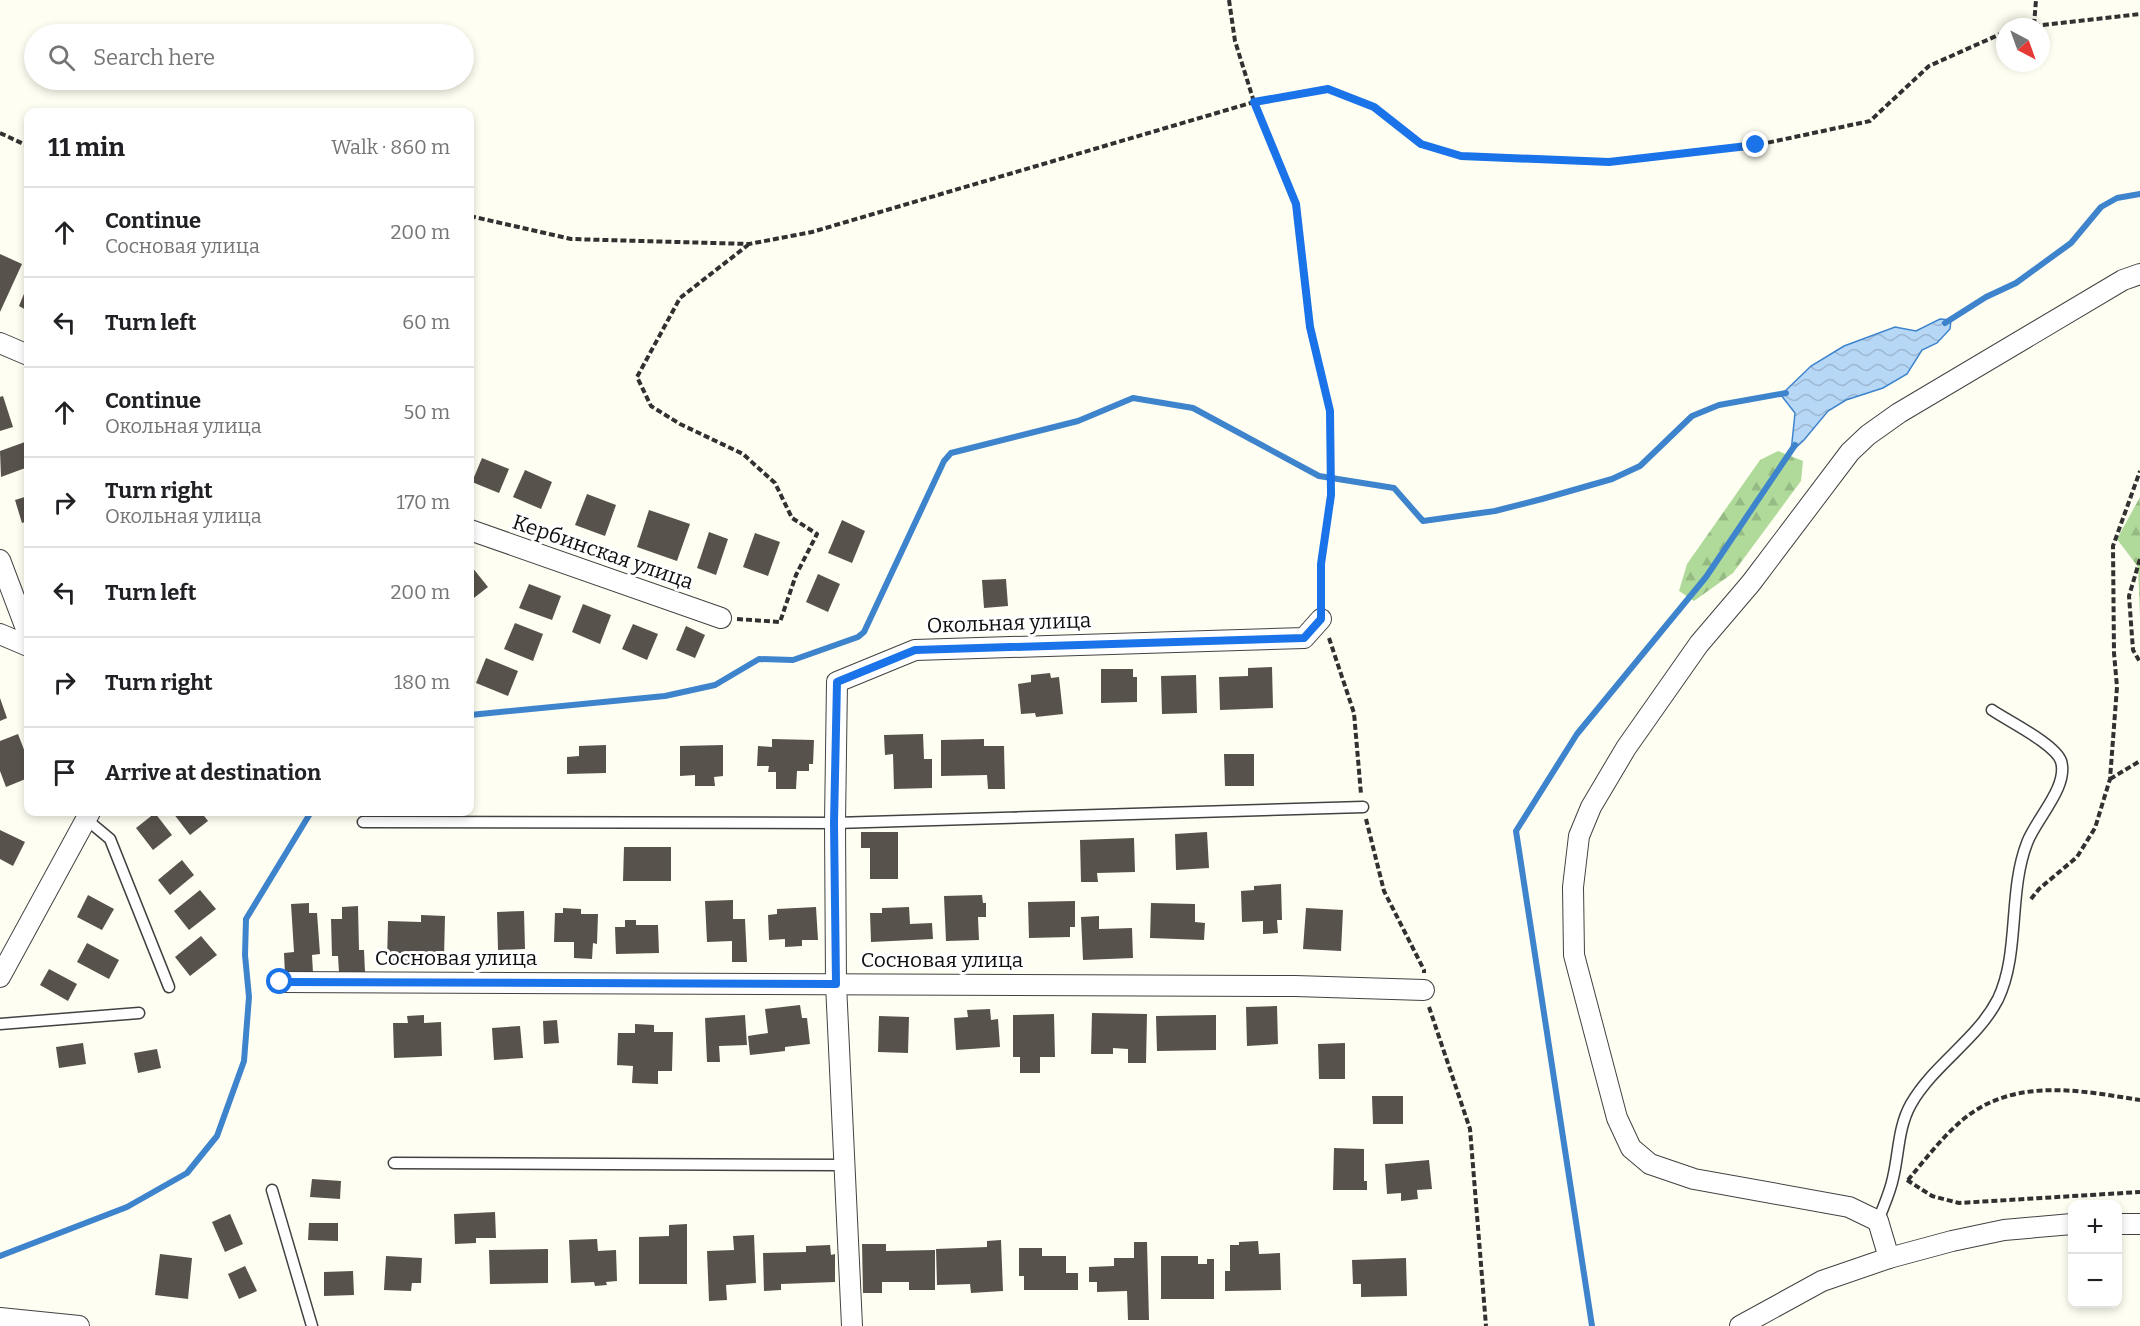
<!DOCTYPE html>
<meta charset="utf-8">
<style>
:root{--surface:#fff;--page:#f2f2f2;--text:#202124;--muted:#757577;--line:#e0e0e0}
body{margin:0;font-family:Bitter,serif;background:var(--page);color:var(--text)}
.controls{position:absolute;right:18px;bottom:18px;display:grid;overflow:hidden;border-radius:12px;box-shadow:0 3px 9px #0003}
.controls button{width:54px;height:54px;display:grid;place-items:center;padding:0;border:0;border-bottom:2px solid var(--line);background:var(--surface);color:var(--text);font:30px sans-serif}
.compass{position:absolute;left:1996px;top:18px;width:54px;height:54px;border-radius:50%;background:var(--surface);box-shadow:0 3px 9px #0003;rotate:139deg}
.stop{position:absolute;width:18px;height:18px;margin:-14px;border:4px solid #1a73e8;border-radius:50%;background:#fff}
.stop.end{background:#1a73e8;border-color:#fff;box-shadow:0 2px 6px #0008}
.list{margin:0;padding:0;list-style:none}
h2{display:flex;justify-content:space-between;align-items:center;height:78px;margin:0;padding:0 24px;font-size:26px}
h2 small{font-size:20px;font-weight:400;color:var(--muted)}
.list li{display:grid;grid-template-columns:39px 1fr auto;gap:18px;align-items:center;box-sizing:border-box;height:90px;padding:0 24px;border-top:2px solid var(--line)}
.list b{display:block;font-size:22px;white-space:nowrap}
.list p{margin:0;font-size:20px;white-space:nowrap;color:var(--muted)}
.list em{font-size:20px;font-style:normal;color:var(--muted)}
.icon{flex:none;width:33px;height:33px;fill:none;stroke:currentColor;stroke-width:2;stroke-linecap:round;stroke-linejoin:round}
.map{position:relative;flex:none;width:2140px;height:1326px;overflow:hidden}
.search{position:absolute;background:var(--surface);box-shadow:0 3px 9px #0003;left:24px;top:24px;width:450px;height:66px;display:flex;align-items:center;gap:15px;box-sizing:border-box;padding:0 21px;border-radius:33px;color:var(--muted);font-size:22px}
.panel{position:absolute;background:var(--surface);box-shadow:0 3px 9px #0003;left:24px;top:108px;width:450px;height:708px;border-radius:12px}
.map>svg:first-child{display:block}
.forest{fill:url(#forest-firs)}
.water{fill:url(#water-waves);stroke:#3e84cd;stroke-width:1.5}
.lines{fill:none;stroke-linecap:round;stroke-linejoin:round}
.stream{stroke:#3e84cd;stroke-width:6}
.building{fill:#58524c}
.lane-casing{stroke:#424242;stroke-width:13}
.street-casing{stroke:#424242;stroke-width:22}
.path{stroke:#313131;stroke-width:4;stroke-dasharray:6 3;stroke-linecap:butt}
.lane{stroke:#fff;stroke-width:10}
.street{stroke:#fff;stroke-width:20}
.route{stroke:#1a73e8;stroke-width:8}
.labels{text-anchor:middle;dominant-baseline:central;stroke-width:6;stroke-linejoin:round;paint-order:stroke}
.street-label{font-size:21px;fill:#0f0f0f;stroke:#fff}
</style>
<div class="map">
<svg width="2140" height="1326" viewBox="0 0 2140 1326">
<defs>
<pattern id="forest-firs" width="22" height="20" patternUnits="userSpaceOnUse" patternTransform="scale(1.5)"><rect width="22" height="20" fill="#b0da9a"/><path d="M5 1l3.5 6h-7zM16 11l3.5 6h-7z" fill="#96ba84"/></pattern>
<pattern id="water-waves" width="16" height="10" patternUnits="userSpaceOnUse" patternTransform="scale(1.5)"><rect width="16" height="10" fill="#b7d7f6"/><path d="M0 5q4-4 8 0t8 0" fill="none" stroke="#9cb7d2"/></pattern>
</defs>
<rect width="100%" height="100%" fill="#fffef2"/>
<g class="forest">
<polygon points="1778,451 1803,461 1801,481 1733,573 1694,601 1679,591 1687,564 1760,460"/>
<polygon points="2140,497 2140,617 2138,567 2117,539"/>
</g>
<polygon class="water" points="1940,319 1951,320 1950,329 1937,343 1922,350 1907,374 1883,388 1846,400 1828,411 1804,440 1791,452 1795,413 1781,395 1811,366 1844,346 1895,327 1916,331"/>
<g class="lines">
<g class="stream">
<polyline points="1945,323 1986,297 2016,283 2071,243 2101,207 2117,198 2140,194"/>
<polyline points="470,715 665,696 715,685 759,659 793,660 858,637 864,632 944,461 951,453 1078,421 1133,398 1193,408 1319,476 1394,488 1423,521 1495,511 1542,499 1612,479 1640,466 1692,416 1719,405 1786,393"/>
<polyline points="0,1256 127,1207 187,1173 217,1136 244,1061 249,997 245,955 246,919 311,812"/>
<polyline points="1592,1326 1516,831 1577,734 1706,577 1795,445"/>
</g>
</g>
<g class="building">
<polygon points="0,254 22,264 0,312"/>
<polygon points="28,284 28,311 19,306"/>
<polygon points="3,396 13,427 0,431 0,397"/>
<polygon points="25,442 28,451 28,467 1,477 0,451"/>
<polygon points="482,458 509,469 499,493 472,482"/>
<polygon points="525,470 552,482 541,509 513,497"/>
<polygon points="587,494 616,505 605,536 575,525"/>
<polygon points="28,496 28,521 22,523 15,500"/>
<polygon points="649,510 690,524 677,561 637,547"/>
<polygon points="842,520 865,531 852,563 828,553"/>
<polygon points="709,532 728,539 716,575 697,568"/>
<polygon points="755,533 780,542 768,576 743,567"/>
<polygon points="472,567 488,587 470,601 470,569"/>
<polygon points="818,574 840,584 828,612 806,602"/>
<polygon points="1006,579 1008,606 984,608 982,580"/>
<polygon points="529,584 561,596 552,620 519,608"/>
<polygon points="583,604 611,615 600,644 572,632"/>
<polygon points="515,623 543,634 533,661 504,649"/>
<polygon points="633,624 658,634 647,660 622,649"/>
<polygon points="686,626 705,635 695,658 676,650"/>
<polygon points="486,658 518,671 508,696 476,683"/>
<polygon points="1272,667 1273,708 1220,710 1219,677 1248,676 1248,668"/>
<polygon points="1101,669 1133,669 1133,677 1137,677 1137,702 1101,703"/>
<polygon points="1050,673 1051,678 1059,677 1063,714 1036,717 1035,713 1021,714 1018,684 1031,682 1031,675"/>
<polygon points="1196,675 1197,713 1162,714 1161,676"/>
<polygon points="0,698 7,718 0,721"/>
<polygon points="18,734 28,760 28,778 6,787 0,771 0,741"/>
<polygon points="923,734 924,759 932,759 932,788 894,789 893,754 885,755 884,735"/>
<polygon points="772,739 814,740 813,764 809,764 809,771 797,771 796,789 776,789 776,772 768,772 769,766 757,766 758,746 772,747"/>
<polygon points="984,739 984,746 1004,746 1005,789 988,789 987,775 941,776 941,740"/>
<polygon points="606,745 606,773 567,774 567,757 579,756 579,746"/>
<polygon points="723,745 723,776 714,777 715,786 695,786 695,775 680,776 680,746"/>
<polygon points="1224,754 1254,754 1254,786 1225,786"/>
<polygon points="174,812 201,812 208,821 190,835 173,813"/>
<polygon points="155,813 172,835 153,850 136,828"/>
<polygon points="0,830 25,842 13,866 0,859"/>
<polygon points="861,832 898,832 898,879 870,879 870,848 861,848"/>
<polygon points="1207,832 1209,868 1176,870 1175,834"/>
<polygon points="1134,838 1135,872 1097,873 1098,882 1081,882 1080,840"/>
<polygon points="624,847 671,847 671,881 623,881"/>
<polygon points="182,860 194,875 170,895 158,880"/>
<polygon points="1281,884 1282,920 1277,920 1278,933 1263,934 1263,921 1242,922 1241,891 1254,890 1254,886"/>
<polygon points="200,890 216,909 189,930 174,911"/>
<polygon points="88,895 114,909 102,930 77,917"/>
<polygon points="982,895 983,903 986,903 986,917 978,917 979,940 946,941 944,896"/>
<polygon points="733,900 733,919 745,919 747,962 732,962 732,941 707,942 705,901"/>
<polygon points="1075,901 1075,927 1070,927 1070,937 1029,938 1028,902"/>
<polygon points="309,903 309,913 317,913 320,954 312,955 313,973 285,975 284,953 294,952 291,904"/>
<polygon points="1151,903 1195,904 1195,922 1205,923 1204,940 1150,938"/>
<polygon points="358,906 359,950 364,950 365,972 339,972 338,956 332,956 331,919 342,919 342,907"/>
<polygon points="816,907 818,940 802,940 802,946 785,947 785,939 769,940 768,915 777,914 777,909"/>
<polygon points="909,907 910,924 932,923 933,939 871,942 870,913 882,913 882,908"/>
<polygon points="563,908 581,909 581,914 598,914 597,944 593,943 592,959 574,958 574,942 554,942 555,913 563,913"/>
<polygon points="1306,908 1343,910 1341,951 1303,949"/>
<polygon points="524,911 525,949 498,950 497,912"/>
<polygon points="421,915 445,916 444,958 418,957 417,963 387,962 388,921 421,922"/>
<polygon points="1099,916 1099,929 1132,928 1133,958 1083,960 1081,917"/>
<polygon points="625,920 636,920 636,925 658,925 659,953 616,954 615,927 625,927"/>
<polygon points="201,936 217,955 190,976 175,957"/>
<polygon points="87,943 119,960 109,979 77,962"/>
<polygon points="49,969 77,984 68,1001 40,985"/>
<polygon points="800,1005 802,1018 807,1018 810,1044 785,1047 785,1051 750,1055 748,1036 768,1033 765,1009"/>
<polygon points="1277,1006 1278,1044 1247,1046 1246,1007"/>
<polygon points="990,1009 991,1020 998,1019 1000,1047 956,1050 954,1018 968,1017 967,1010"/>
<polygon points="1092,1013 1147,1014 1146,1063 1128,1063 1128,1049 1113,1048 1113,1054 1091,1054"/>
<polygon points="1054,1014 1055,1057 1040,1057 1040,1073 1020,1073 1020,1057 1013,1057 1013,1015"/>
<polygon points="424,1015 424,1023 441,1022 442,1056 394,1058 393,1023 408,1023 407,1016"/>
<polygon points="745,1015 747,1045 719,1046 720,1062 707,1062 705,1018"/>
<polygon points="1216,1015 1216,1050 1157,1051 1156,1016"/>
<polygon points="879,1016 909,1017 908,1053 878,1052"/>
<polygon points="557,1020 559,1043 544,1044 543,1021"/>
<polygon points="635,1024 654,1025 654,1032 673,1032 672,1071 658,1071 658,1084 632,1083 633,1066 617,1065 618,1033 635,1033"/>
<polygon points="520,1026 523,1058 494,1060 492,1028"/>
<polygon points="83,1043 86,1064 59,1068 56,1047"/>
<polygon points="1345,1043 1345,1079 1319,1079 1318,1044"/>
<polygon points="157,1049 161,1068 138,1073 134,1053"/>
<polygon points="1372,1096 1403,1096 1403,1124 1373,1124"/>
<polygon points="1334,1148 1364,1149 1364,1181 1367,1181 1367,1190 1333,1190"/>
<polygon points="1429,1160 1432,1189 1417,1190 1418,1199 1401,1201 1401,1193 1387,1194 1385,1164"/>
<polygon points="312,1179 341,1181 340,1199 310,1197"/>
<polygon points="495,1212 496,1238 476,1238 476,1243 455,1244 454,1214"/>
<polygon points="230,1214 243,1244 225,1252 212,1222"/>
<polygon points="309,1223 338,1223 338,1241 308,1240"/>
<polygon points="687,1224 687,1284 639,1284 639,1237 669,1236 669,1225"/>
<polygon points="754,1235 756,1283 726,1285 727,1300 709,1301 707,1251 734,1250 733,1236"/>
<polygon points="597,1239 598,1251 616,1250 617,1281 606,1282 607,1285 595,1286 594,1282 571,1283 569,1240"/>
<polygon points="1001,1240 1003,1291 971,1293 970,1284 937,1285 936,1249 987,1247 987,1241"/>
<polygon points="1258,1241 1259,1254 1280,1253 1281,1290 1225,1291 1225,1271 1230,1271 1230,1245 1239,1245 1239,1242"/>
<polygon points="1134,1242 1147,1242 1149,1320 1128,1320 1127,1291 1097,1292 1097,1282 1089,1282 1089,1267 1114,1266 1114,1258 1134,1258"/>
<polygon points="862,1244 886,1244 886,1251 935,1250 935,1290 909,1290 909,1282 882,1282 882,1293 863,1293"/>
<polygon points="830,1245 831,1255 835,1254 835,1282 781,1284 781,1290 764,1291 763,1253 806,1252 806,1246"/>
<polygon points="1019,1248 1042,1248 1042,1256 1066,1256 1066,1273 1078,1273 1078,1290 1024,1290 1024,1276 1019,1276"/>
<polygon points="548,1249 548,1283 490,1284 489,1250"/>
<polygon points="160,1254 192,1258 188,1299 155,1295"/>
<polygon points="386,1256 422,1258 421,1283 412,1283 411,1291 384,1290"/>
<polygon points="1161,1256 1198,1256 1198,1264 1207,1264 1207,1259 1214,1259 1214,1299 1161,1299"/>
<polygon points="1406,1258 1407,1296 1361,1297 1361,1284 1353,1284 1352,1260"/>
<polygon points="245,1266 257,1291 239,1299 228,1274"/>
<polygon points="353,1271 354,1295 324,1296 324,1272"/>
</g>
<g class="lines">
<g class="lane-casing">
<g id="lane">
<polyline points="86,819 110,839 169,987"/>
<polyline points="363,822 835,823 1363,807"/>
<polyline points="0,1024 139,1013"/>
<polyline points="394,1163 846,1165"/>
<polyline points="272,1190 312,1326"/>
<path d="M1878 1221C1883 1207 1890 1193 1893 1178 1899 1153 1898 1127 1911 1104 1934 1064 1977 1040 1998 999 2020 953 2008 892 2027 843 2035 820 2069 787 2061 761 2055 744 2008 721 1992 710"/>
</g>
</g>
<g class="street-casing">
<g id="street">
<polyline points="0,343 28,355"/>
<polyline points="470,530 721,618"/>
<polyline points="0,560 28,634"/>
<polyline points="0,634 28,646"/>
<polyline points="0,977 90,812"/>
<polyline points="280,982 1295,986 1424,990"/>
<polyline points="2118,1224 2140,1224"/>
<polyline points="1889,1258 1878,1221 1849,1207 1694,1179 1650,1164 1631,1148 1617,1118 1574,955 1573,887 1579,836 1591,807 1626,748 1699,644 1751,583 1850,452 1868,435 1899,413 2123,280 2140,274"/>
<polyline points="0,1318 79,1326"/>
<polyline points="852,1326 836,984 835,823 837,682 915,650 1304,638 1321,619"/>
<polyline points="1740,1326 1822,1281 1889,1258 1952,1241 2004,1230 2072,1224"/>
</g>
</g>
<g class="path">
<polyline points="1229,0 1235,41 1254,102 1296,204 1310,327 1330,411 1331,495 1321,564 1321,602"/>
<polyline points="2034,25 2036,0"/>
<polyline points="2025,27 2140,14"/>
<polyline points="0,133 28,146"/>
<polyline points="470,216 571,239 749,244 812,232 1254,102 1328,89 1374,107 1421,144 1461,156 1609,162 1757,145 1870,121 1929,66 2005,32"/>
<polyline points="2140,559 2129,596 2133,650 2140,662"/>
<polyline points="737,619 780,622 796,575 817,534 792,518 775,483 743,454 680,424 651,406 637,377 680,298 748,245"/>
<polyline points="1329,638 1354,713 1361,794"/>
<polyline points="2110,779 2140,761"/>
<polyline points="1366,819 1384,891 1424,970 1424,973"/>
<polyline points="2031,899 2039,889 2077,857 2095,828 2110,779 2117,687 2114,653 2113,546 2140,471"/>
<polyline points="1429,1007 1470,1129 1486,1326"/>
<polyline points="1907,1180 1932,1196 1959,1203 2140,1192"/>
<path d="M1908 1180C1929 1155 1954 1121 1983 1106 2032 1080 2088 1092 2140 1100"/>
</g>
<use href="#lane" class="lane"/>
<use href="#street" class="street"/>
</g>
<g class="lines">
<polyline class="route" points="280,982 836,984 834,823 837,682 915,650 1304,638 1321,619 1321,564 1331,495 1330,411 1310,327 1296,204 1254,102 1328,89 1374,107 1421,144 1461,156 1609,162 1756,145"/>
</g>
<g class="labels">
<g class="street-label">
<text transform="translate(603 552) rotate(19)">Кербинская улица</text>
<text transform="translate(1009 623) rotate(-2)">Окольная улица</text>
<text x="456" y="958">Сосновая улица</text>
<text x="942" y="960">Сосновая улица</text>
</g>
</g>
</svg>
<div class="controls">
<button>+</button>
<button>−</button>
</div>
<svg class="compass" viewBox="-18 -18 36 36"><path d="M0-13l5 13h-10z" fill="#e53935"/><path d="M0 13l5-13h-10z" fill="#757577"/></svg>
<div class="stop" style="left:280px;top:982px"></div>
<div class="stop end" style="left:1756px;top:145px"></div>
<div class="search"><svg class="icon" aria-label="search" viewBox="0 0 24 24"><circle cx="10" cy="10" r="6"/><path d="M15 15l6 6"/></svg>Search here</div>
<section class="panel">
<h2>11 min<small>Walk · 860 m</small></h2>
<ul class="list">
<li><svg class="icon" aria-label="ahead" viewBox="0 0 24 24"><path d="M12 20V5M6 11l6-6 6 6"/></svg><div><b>Continue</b><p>Сосновая улица</p></div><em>200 m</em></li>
<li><svg class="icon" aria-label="left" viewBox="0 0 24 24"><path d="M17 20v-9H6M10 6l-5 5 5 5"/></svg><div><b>Turn left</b></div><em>60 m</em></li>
<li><svg class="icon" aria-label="ahead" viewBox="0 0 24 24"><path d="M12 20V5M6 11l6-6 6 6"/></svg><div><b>Continue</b><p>Окольная улица</p></div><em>50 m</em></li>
<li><svg class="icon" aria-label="right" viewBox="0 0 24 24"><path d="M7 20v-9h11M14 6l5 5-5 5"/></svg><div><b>Turn right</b><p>Окольная улица</p></div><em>170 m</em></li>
<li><svg class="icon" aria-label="left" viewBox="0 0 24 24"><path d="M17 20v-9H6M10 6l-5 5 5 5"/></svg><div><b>Turn left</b></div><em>200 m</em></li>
<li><svg class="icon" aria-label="right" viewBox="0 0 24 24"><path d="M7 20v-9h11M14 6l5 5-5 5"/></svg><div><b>Turn right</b></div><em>180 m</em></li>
<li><svg class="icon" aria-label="arrive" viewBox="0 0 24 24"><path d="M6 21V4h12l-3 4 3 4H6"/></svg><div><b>Arrive at destination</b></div></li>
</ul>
</section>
</div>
